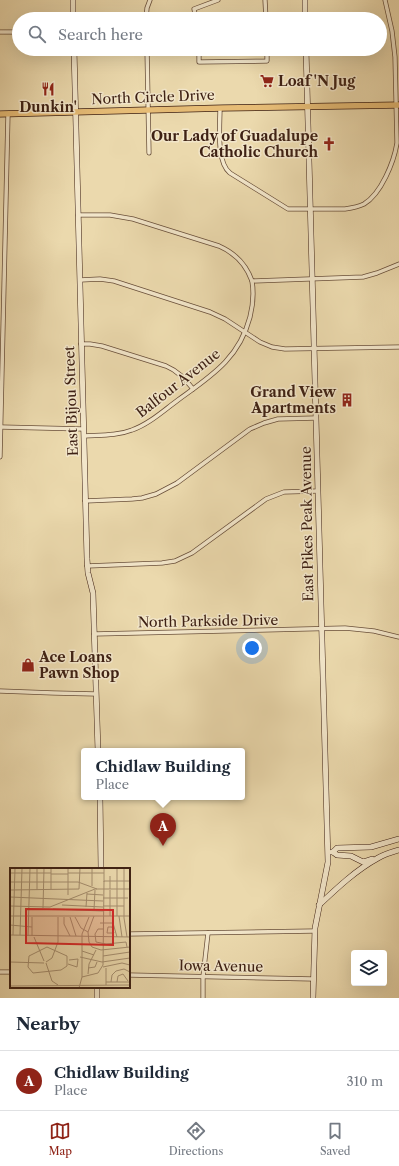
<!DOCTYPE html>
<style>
:root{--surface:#fff;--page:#f6f6f7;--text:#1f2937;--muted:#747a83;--line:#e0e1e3;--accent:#8f2418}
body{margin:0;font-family:"Libre Caslon Text",serif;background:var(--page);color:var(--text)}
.controls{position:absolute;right:12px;bottom:12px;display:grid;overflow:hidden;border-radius:4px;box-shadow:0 4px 16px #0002}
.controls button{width:36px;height:36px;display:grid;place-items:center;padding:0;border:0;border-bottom:1px solid var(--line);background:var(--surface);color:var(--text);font:20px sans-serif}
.you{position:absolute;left:252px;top:648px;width:14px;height:14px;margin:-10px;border:3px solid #fff;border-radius:50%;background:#1a73e8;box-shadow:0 0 0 6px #1a73e833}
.badge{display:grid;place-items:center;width:26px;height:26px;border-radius:50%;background:var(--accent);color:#fff;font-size:13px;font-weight:700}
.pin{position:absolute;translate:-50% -33px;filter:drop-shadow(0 1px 2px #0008)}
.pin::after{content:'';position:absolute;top:21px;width:14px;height:12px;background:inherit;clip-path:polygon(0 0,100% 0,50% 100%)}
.popup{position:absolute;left:81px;top:748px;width:164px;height:52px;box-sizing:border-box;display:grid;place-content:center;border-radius:4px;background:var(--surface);filter:drop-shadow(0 1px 3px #0005);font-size:13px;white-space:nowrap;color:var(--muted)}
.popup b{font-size:15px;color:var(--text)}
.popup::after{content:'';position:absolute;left:50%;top:100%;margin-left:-8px;border:8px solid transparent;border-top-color:var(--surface)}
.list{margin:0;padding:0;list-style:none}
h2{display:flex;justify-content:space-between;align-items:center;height:52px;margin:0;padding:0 16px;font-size:17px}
h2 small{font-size:13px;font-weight:400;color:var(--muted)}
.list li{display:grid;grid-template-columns:26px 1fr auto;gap:12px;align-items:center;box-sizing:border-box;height:60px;padding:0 16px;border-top:1px solid var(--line)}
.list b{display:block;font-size:15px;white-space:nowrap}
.list p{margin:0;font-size:13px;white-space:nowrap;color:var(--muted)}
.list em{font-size:13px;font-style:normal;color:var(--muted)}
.icon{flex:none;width:22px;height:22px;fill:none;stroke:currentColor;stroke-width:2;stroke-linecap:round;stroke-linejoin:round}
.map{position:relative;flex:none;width:399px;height:998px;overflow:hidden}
.search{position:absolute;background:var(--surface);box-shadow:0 4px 16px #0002;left:12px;right:12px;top:12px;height:44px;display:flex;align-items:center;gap:10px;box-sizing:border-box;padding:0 14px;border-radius:22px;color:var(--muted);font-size:15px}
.sheet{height:112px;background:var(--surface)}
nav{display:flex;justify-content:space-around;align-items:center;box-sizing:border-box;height:56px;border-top:1px solid var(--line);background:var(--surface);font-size:11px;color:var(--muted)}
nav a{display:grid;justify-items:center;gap:2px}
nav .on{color:var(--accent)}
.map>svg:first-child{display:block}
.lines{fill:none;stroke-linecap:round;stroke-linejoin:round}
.street-casing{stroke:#694f3a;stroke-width:5}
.secondary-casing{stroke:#3e2114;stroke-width:6}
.primary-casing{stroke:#3e2114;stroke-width:7}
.street{stroke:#f2e6ca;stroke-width:3.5}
.secondary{stroke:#f2e6ca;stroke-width:5}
.primary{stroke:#e6bc76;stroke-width:5.5}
.labels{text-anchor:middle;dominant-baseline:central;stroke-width:3;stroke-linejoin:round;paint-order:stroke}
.poi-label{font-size:14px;font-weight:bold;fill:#3e2114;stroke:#f2e6ca;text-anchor:start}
.street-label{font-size:14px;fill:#3e2114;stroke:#f2e6ca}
.inset-road{fill:none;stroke:#a68f70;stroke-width:1}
.view{fill:#d62828;fill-opacity:0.15;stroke:#d62828;stroke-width:2}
.inset-edge{fill:none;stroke:#3e2114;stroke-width:2}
</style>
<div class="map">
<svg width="399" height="998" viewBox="0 0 399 998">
<rect width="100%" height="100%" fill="#ebd9ad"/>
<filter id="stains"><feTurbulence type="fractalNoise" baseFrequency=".005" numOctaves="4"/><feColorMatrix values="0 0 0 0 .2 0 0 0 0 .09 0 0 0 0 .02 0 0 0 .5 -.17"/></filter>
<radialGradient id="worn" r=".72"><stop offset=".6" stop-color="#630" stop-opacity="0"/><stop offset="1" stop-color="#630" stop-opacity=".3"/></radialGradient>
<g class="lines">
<g class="street-casing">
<g id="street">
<polyline points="265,0 266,19"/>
<polyline points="146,19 147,8 150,0"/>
<polyline points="196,19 194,9 218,0"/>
<polyline points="0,32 19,32"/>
<polyline points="147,49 149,153"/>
<polyline points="199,49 199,62 267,61 267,49"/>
<path d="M220 108C220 125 216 162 230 173L288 209H345C352 208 358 207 364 204 381 194 394 162 397 143L395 57 392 31 385 0"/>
<path d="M78 215H110L133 219 219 246C235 253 246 264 252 281L363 277 377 273 399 264"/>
<polyline points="80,280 100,279 114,281 210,312 225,319 260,342 272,347 285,349 399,347"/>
<path d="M81 344H90L102 346 166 366C178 371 185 379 193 389"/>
<polyline points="1,427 83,429"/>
<path d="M84 436C100 435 117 436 132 430 149 424 163 411 178 400 211 376 239 359 250 317 253 305 254 293 252 281"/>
<polyline points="0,457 8,114"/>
<polyline points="85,501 132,499 142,498 156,494 177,483 250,429 264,423 278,419 316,418"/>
<polyline points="87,566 162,563 175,561 192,553 266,499 284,492 318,491"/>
<polyline points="94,634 345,628 374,631 399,637"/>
<polyline points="0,691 54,693 96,694"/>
<polyline points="129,934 314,931"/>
<polyline points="0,972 11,972"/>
<polyline points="129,975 313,979"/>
<polyline points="203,998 203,977 208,933"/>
</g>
</g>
<g class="secondary-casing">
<g id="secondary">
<polyline points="73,0 73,19"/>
<polyline points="305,0 305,19"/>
<polyline points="74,49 87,559 88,573 93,593 98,751"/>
<polyline points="306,49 328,862 315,928 313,998"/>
<polyline points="100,797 101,869"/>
<polyline points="332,852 333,852 337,855 351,856 363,862 372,859"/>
<polyline points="333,852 337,848 371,847 399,839"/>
<path d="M319 905C337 888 356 870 378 858 385 854 392 852 399 850"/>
<polyline points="97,998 97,987"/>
</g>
</g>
<g class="primary-casing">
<polyline id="primary" points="0,114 223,108 399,105"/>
</g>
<use href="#street" class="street"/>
<use href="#secondary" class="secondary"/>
<use href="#primary" class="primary"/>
</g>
<defs>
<g id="supermarket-bare" transform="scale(1.08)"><path d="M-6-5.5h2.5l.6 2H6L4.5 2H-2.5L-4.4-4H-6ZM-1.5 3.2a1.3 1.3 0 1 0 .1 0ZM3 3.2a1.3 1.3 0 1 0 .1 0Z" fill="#8f2418" stroke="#f2e6ca" stroke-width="2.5" paint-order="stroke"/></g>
<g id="restaurant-bare" transform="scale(1.08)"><path d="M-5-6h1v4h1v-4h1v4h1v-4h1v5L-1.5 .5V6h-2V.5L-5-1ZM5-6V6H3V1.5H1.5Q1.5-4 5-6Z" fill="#8f2418" stroke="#f2e6ca" stroke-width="2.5" paint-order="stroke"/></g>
<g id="church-bare" transform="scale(1.08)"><path d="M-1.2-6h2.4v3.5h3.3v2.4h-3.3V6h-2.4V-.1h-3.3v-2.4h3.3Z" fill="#8f2418" stroke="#f2e6ca" stroke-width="2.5" paint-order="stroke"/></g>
<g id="building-bare" transform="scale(1.08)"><path d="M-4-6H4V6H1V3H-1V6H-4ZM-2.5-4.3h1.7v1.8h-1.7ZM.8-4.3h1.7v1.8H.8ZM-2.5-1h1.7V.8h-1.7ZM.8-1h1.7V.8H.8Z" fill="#8f2418" stroke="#f2e6ca" stroke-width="2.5" paint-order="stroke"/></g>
<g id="shop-bare" transform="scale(1.08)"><path d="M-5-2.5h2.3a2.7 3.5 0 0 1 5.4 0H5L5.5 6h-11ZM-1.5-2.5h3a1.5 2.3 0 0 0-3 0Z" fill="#8f2418" stroke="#f2e6ca" stroke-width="2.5" paint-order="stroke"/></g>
</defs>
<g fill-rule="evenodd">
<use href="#supermarket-bare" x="267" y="81"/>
<use href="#restaurant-bare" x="48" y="89"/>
<use href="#church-bare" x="329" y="144"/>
<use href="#building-bare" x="347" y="400"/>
<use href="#shop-bare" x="28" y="665"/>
</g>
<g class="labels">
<g class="poi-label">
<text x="278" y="81">Loaf 'N Jug</text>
<text x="48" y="107" text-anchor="middle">Dunkin'</text>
<text x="318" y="136" text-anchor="end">Our Lady of Guadalupe<tspan x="318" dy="16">Catholic Church</tspan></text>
<text x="336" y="392" text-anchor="end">Grand View<tspan x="336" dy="16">Apartments</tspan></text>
<text x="39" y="657">Ace Loans<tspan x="39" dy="16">Pawn Shop</tspan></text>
</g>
<g class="street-label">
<text transform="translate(153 97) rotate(-2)">North Circle Drive</text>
<text transform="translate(178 383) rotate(-38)">Balfour Avenue</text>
<text transform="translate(71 401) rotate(-92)">East Bijou Street</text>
<text transform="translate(307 524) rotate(-91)">East Pikes Peak Avenue</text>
<text transform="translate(208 621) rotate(-1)">North Parkside Drive</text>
<text transform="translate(221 966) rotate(1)">Iowa Avenue</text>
</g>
</g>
<g transform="translate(10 868)">
<rect width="120" height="120" fill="#ebd9ad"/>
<path class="inset-road" d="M94 0V14M114 0V50L117 69M0 5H41M58 5H94M41 6H58M100 8V21M94 13H120M0 14H68L87 21M82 18V0M41 21V0M0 22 69 21 70 0M27 22V0M100 22V48M77 26 93 27M58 27V0M0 29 93 33M93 30H118M52 37 93 39M0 38 40 39 85 21H120M93 38H114M76 39 77 25M33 40 34 0M43 41 93 43M84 42 85 22M0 48H120M84 48 78 64 79 74 82 79 91 82 120 79M107 48V0M109 48 112 69M54 49V56L60 68M60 49 66 68M65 49 71 60 78 64M90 55H103L107 69M0 57 22 59M98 59H102L104 65H97ZM94 61H88L85 66 86 74 96 76 116 74 117 79M0 67 120 69M3 67 5 0M10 67 12 0M18 68 20 0M22 68V49M24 69 34 93M37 79 57 88V98L51 102 23 105 18 99 19 88ZM72 83 84 87M93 88 120 84M70 89 92 94 120 90M0 94 34 95M36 94 42 90 48 74V49M36 95 42 113 48 117M58 96 67 99 68 91 59 92M93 99 112 95 120 97M78 100 85 99 87 94M78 106 79 96 86 82M72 109V66L79 49M96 114H120M101 114 102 107 106 103 114 101 120 104M107 114 108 108 113 106 118 113M96 117V100M0 118 120 117M69 120 72 109 88 105 93 97 94 13"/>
<path class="view" d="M16 41 103 42V77L16 75Z"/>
<rect width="120" height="120" class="inset-edge"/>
</g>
<rect width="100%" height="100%" filter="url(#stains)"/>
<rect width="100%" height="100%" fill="url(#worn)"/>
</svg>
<div class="controls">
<button><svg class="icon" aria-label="layers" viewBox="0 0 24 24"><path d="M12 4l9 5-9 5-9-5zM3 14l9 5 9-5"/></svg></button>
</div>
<div class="you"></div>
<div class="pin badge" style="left:163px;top:846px">A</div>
<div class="popup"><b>Chidlaw Building</b>Place</div>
<div class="search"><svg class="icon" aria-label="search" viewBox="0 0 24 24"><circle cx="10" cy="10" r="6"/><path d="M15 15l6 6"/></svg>Search here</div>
</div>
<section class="sheet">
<h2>Nearby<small></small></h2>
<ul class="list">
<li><span class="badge">A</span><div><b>Chidlaw Building</b><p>Place</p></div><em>310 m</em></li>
</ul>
</section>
<nav>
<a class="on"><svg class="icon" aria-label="map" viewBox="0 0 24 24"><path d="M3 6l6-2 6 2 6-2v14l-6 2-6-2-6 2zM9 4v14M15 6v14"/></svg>Map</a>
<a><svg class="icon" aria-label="directions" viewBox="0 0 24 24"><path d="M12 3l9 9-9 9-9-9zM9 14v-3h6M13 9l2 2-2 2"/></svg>Directions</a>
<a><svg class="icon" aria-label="saved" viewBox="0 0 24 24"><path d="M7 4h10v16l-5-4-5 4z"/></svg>Saved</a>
</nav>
